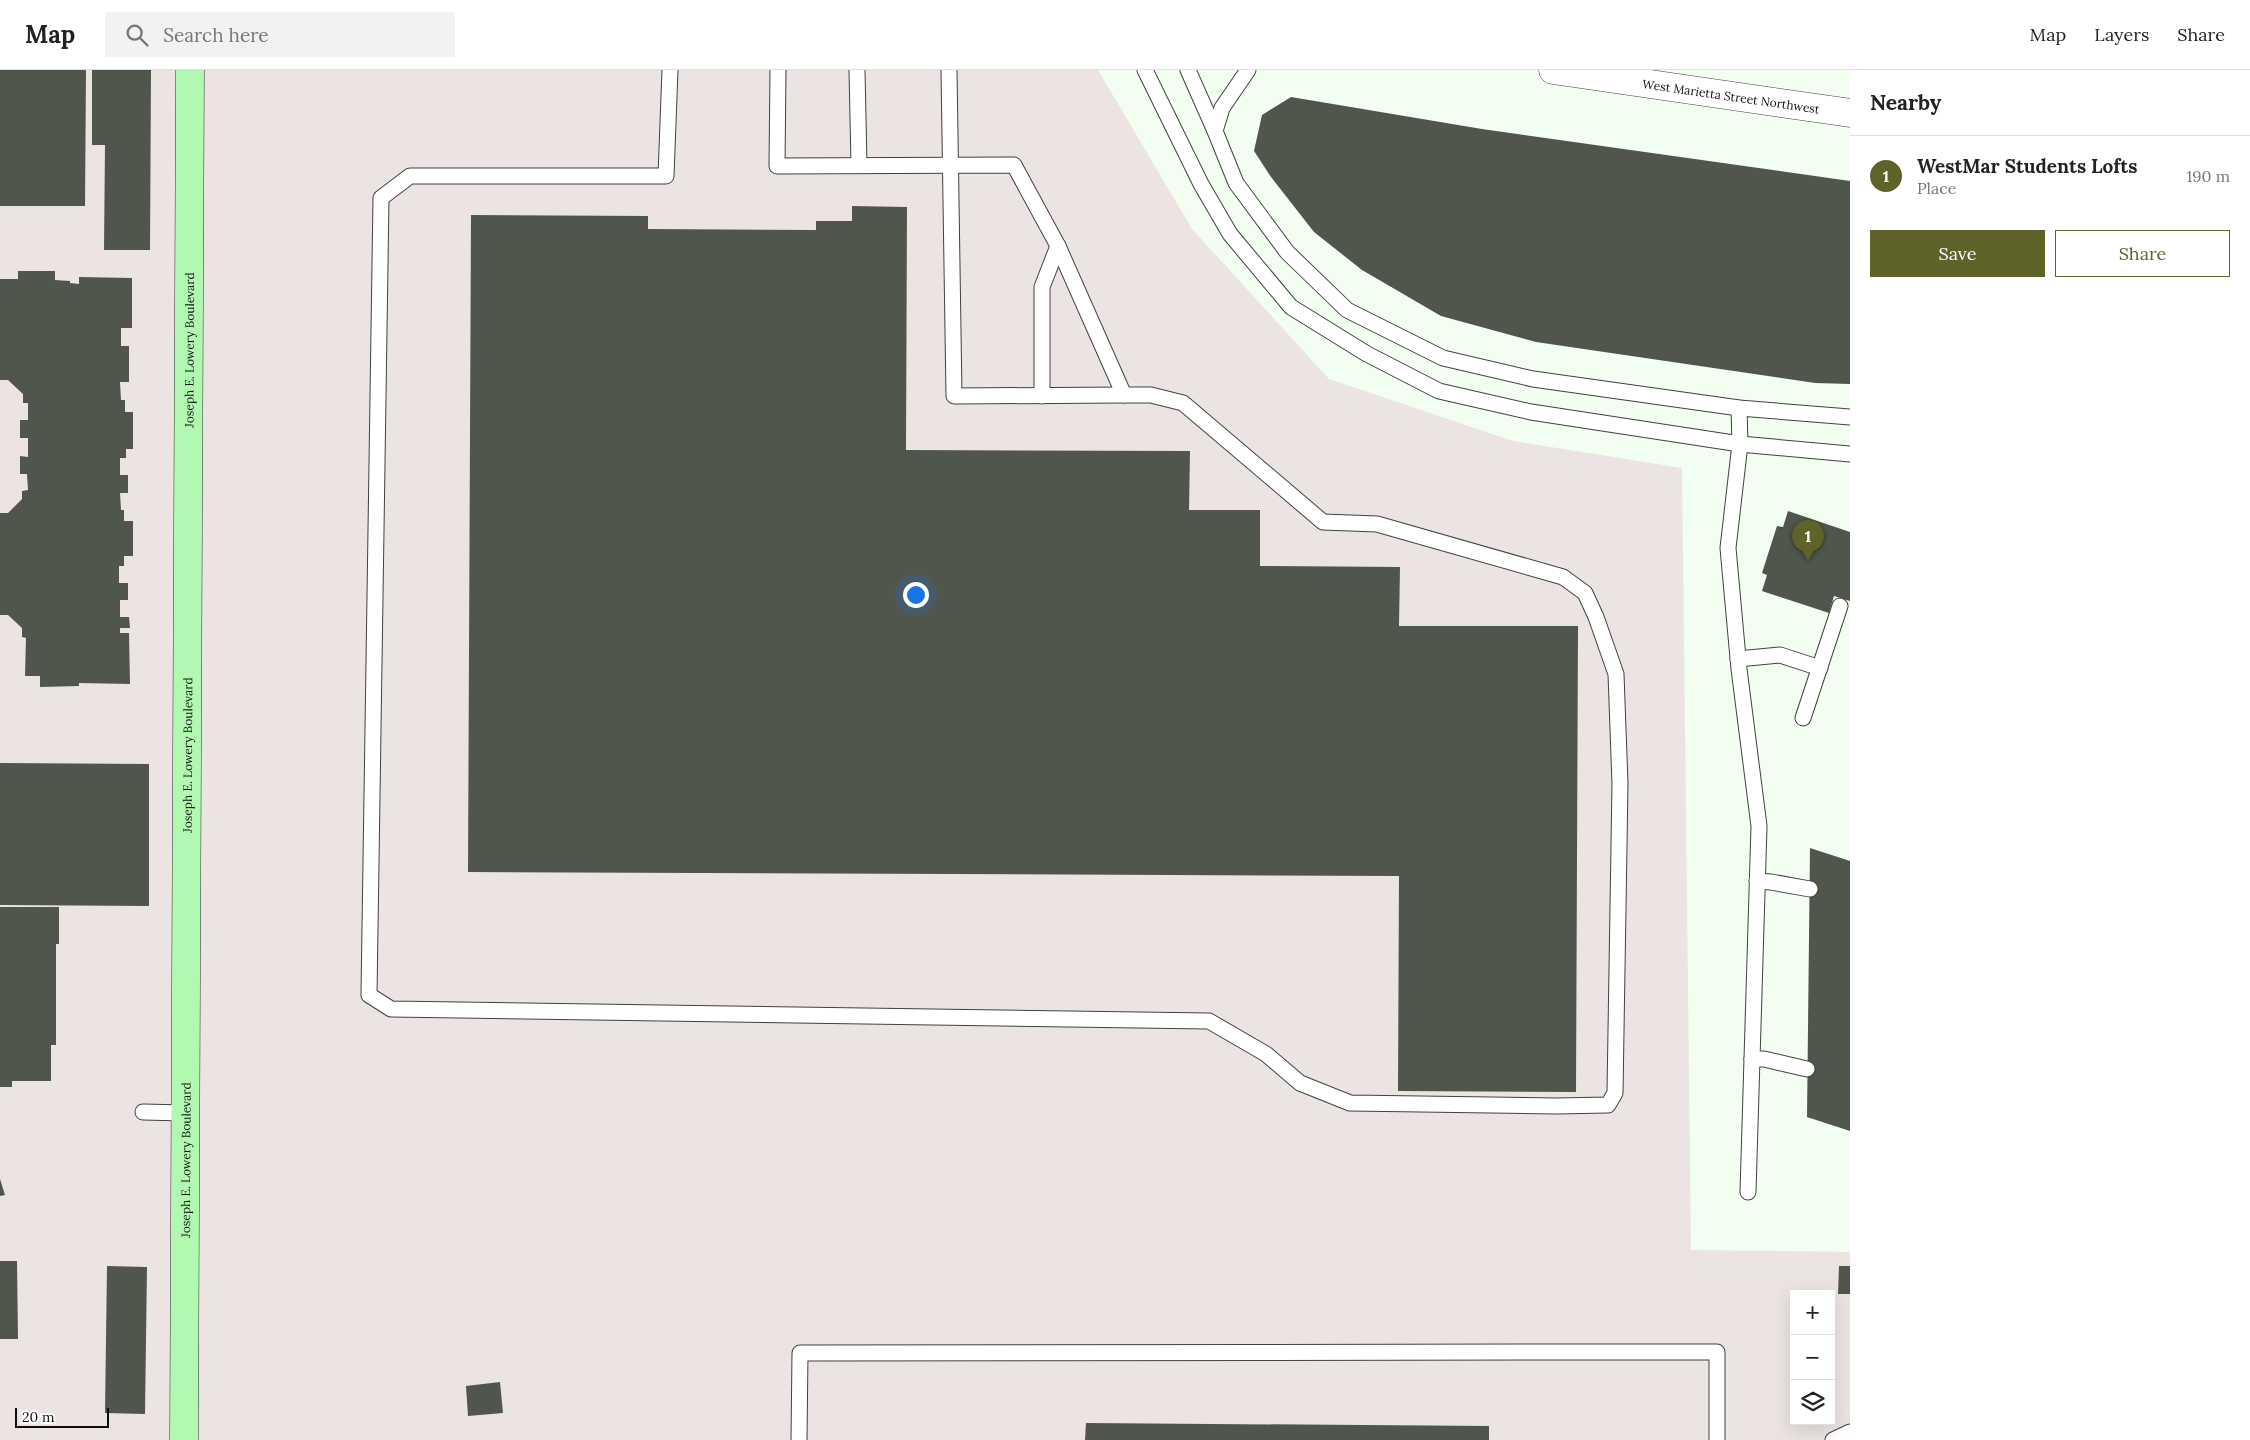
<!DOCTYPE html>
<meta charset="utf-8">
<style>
:root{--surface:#fff;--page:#f2f2f2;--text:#222;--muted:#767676;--line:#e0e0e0;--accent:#5f6329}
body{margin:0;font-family:Lora,serif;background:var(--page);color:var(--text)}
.controls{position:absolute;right:15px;bottom:15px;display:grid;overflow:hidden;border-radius:0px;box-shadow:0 5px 20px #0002}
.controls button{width:45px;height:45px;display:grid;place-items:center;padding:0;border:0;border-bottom:1px solid var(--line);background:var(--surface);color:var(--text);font:25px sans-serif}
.scale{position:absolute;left:15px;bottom:12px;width:94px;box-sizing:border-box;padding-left:5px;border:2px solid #0e0e0e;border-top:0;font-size:14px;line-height:18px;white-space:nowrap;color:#0e0e0e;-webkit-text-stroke:4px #fff;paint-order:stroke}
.you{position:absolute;left:915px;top:524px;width:18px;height:18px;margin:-12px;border:4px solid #fff;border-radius:50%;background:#1a73e8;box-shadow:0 0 0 8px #1a73e833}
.badge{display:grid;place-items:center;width:32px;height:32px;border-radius:50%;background:var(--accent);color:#fff;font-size:16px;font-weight:700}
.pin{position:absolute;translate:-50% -41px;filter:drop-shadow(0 1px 2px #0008)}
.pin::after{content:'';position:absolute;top:26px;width:18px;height:15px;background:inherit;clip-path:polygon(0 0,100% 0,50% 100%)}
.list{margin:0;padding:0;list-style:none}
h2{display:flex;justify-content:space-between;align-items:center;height:65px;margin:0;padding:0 20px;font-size:21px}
h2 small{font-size:16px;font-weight:400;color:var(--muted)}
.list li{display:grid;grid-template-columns:32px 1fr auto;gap:15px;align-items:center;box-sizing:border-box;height:80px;padding:0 20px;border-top:1px solid var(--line)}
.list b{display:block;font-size:19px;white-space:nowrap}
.list p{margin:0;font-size:16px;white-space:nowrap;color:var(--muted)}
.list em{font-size:16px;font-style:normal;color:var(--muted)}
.actions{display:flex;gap:10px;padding:15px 20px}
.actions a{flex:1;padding:11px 0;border:1px solid var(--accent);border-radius:0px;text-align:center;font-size:18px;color:var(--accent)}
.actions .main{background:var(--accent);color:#fff}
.icon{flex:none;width:28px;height:28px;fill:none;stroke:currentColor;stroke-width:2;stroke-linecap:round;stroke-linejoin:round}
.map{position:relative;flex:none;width:1850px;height:1370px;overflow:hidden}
header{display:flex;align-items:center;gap:30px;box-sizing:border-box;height:70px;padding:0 25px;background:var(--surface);border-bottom:1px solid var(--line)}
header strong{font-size:24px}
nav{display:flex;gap:28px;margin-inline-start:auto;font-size:18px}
.search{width:350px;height:45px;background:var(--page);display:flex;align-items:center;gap:12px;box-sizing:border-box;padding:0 18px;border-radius:0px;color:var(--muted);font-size:19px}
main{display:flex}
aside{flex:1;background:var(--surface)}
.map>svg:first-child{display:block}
.industrial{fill:#ece3e3;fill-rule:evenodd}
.building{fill:#50564b}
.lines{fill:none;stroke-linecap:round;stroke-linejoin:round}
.service-casing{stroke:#414141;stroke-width:17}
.tertiary-casing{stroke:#414141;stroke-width:29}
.secondary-casing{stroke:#303030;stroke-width:29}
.service{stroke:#fff;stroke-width:15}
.tertiary{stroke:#fff;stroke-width:28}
.secondary{stroke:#b1f8b1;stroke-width:28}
.labels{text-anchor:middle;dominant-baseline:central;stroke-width:5;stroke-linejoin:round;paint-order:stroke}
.street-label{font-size:12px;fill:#0e0e0e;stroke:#fff}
</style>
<header>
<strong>Map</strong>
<div class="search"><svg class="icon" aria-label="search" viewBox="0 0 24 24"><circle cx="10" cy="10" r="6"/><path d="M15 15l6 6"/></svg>Search here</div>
<nav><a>Map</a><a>Layers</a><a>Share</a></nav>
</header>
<main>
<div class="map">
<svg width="1850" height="1370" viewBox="0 0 1850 1370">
<rect width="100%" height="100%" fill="#f1fef0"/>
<path class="industrial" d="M0 0H1098L1192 159 1329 309 1513 371 1682 398 1691 1180 1850 1182V1370H0ZM1794 1224H1831V1351H1794Z"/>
<g class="building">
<polygon points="0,0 86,0 85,136 0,136"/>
<polygon points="92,0 151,0 150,180 104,180 105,75 92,75"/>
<polygon points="1291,27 1482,59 1850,111 1850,314 1815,313 1536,272 1441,246 1362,200 1314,162 1271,107 1254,81 1262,45"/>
<polygon points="852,136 907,137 906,380 1190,381 1189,440 1260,440 1260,496 1400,497 1399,556 1578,556 1576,1022 1398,1021 1399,806 468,802 471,145 648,146 648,159 816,160 816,151 852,151"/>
<polygon points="18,201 55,201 55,210 70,211 70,213 79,214 79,207 132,208 132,258 121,258 121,276 129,276 129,312 120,312 121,330 125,330 125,342 133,342 133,379 126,379 126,388 120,388 120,405 128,405 128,423 120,423 121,440 124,440 124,451 133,451 133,486 124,486 124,496 119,496 119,513 128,513 128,530 120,530 120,547 129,547 130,558 120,558 120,563 129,563 130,614 79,613 79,616 40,617 40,606 25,606 26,568 22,567 22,558 8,545 0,545 0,443 8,443 22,429 22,421 28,420 27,404 20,404 20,386 28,387 28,368 20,368 20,350 28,350 28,333 23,333 23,324 8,310 0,310 0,209 18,209"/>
<polygon points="1788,441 1850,462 1850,531 1834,526 1829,543 1762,521 1767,505 1762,503 1777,456 1783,457"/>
<polygon points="0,693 149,694 149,836 0,835"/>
<polygon points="1810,778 1850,791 1850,1061 1807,1047"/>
<polygon points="0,837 59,837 59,874 56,874 56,975 51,975 51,1011 12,1011 12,1017 0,1017"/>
<polygon points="0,1109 5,1125 0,1126"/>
<polygon points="0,1191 17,1191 18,1269 0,1269"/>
<polygon points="107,1196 147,1197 145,1344 105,1343"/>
<polygon points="1839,1196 1850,1196 1850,1224 1838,1224"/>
<polygon points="500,1312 503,1343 468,1346 466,1316"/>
<polygon points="1086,1353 1087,1353 1489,1356 1489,1370 1085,1370"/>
</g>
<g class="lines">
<g class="service-casing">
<g id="service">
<polyline points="670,0 666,106 410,106 381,128 369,925 391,939 1209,951 1266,984 1300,1013 1350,1033 1556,1036 1608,1035 1615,1023 1620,714 1616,604 1596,547 1585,523 1563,507 1377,454 1323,452 1183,333 1151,325 1124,325 1058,176 1014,95 777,96 778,0"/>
<polyline points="857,0 859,95"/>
<polyline points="949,0 954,326 1124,325"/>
<polyline points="1145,0 1201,114 1230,164 1291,237 1367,284 1439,321 1531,342 1740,374 1850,384"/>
<polyline points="1188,0 1215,61"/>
<polyline points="1248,0 1222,38 1215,61 1236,113 1287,182 1347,240 1443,288 1533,309 1739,338 1850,347"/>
<polyline points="1042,326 1042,217 1058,176"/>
<polyline points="1739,338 1740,374 1728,478 1739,599 1759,756 1748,1122"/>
<polyline points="1738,589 1780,585 1820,598"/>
<polyline points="1803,648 1840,536"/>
<polyline points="1757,811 1771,812 1810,819"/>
<polyline points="1752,989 1764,989 1807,999"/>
<polyline points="143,1042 185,1043"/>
<polyline points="799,1370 800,1283 1610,1282 1717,1282 1717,1370"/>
<polyline points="1833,1370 1850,1362"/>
</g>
</g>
<g class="tertiary-casing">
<g id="tertiary">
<path id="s1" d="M1553 0 1850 43"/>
</g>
</g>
<g class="secondary-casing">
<g id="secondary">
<path id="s2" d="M184 1370 190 0"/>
</g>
</g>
<use href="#service" class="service"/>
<use href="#tertiary" class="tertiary"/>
<use href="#secondary" class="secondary"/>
</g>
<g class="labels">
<g class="street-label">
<text stroke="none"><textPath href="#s1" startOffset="180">West Marietta Street Northwest</textPath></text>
<text stroke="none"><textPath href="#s2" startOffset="1090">Joseph E. Lowery Boulevard</textPath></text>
<text stroke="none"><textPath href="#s2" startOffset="685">Joseph E. Lowery Boulevard</textPath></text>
<text stroke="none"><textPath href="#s2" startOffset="280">Joseph E. Lowery Boulevard</textPath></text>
</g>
</g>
</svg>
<div class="controls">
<button>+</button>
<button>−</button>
<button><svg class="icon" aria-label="layers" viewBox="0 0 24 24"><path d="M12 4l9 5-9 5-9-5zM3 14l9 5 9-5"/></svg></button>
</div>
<div class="scale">20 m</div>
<div class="you"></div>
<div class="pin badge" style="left:1808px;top:491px">1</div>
</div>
<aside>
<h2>Nearby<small></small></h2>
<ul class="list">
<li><span class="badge">1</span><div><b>WestMar Students Lofts</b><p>Place</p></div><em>190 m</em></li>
</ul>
<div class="actions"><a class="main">Save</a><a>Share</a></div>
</aside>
</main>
